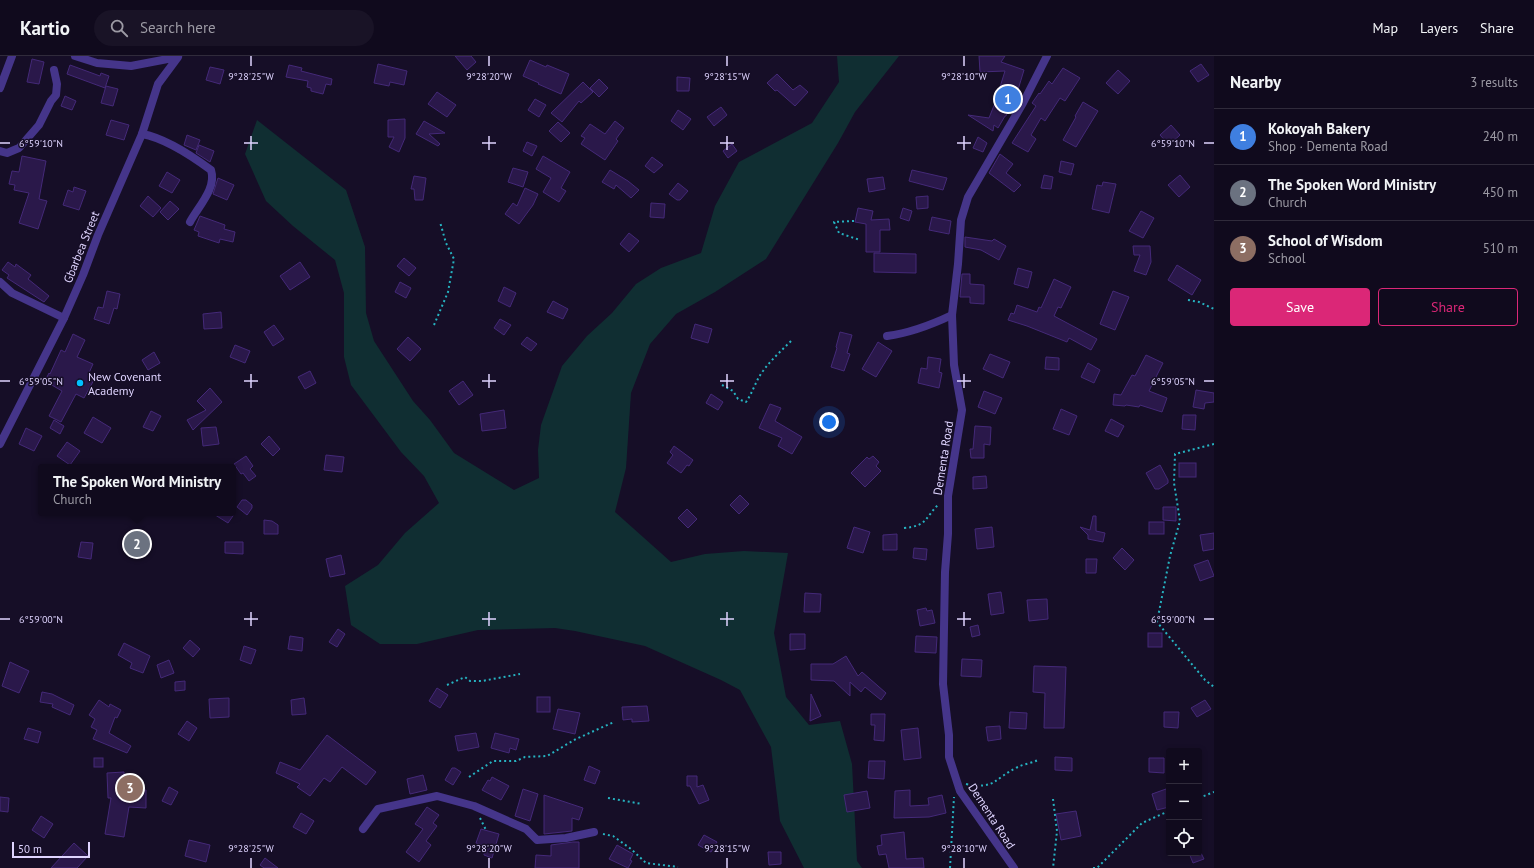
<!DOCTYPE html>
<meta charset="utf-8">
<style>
:root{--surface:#100a1d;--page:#191326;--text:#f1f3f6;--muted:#9c9aa4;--line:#302b3b;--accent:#db2777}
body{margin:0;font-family:"PT Sans",sans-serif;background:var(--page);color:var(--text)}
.controls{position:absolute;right:12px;bottom:12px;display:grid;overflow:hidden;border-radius:4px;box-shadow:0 2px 6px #0003}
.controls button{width:36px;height:36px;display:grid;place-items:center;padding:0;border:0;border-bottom:1px solid var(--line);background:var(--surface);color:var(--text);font:20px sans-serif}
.scale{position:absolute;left:12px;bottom:10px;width:78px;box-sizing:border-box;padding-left:4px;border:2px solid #dfd4ff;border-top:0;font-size:11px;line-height:14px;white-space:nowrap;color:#dfd4ff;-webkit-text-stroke:3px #160e27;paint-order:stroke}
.you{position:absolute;left:829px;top:366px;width:14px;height:14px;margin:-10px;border:3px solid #fff;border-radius:50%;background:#1a73e8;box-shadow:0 0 0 6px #1a73e833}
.badge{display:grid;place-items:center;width:26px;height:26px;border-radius:50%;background:var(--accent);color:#fff;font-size:13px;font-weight:700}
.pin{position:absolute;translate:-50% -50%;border:2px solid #fff;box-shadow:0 1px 4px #0006}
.popup{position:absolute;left:38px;top:408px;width:198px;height:52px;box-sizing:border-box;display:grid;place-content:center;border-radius:4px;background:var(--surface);filter:drop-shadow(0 1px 3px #0005);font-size:13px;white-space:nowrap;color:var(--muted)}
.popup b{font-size:15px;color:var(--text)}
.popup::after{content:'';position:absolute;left:50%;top:100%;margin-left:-8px;border:8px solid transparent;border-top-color:var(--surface)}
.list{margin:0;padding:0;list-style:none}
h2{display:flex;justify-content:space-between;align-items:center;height:52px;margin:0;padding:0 16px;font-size:17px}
h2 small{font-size:13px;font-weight:400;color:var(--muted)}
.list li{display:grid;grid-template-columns:26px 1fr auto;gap:12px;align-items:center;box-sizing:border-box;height:56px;padding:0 16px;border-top:1px solid var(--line)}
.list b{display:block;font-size:15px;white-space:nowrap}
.list p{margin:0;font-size:13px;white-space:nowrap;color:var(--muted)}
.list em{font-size:13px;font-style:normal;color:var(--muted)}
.actions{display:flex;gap:8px;padding:12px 16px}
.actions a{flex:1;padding:9px 0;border:1px solid var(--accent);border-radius:4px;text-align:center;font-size:14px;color:var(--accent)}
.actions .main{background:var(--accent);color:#fff}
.icon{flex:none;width:22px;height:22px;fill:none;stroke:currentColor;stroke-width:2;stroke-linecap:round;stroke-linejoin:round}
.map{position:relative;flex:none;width:1214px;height:812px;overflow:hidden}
header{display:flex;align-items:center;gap:24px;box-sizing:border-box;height:56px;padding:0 20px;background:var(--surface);border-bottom:1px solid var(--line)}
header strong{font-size:19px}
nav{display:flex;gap:22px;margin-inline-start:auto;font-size:14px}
.search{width:280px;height:36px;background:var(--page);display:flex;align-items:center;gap:10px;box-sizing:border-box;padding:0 14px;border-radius:22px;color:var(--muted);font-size:15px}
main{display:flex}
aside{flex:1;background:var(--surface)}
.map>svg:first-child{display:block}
.green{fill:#102e32}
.building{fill:#2a184a;stroke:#442978}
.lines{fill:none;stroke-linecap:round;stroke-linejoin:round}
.path{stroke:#26b3c1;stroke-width:2;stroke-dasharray:2 3;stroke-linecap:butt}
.street{stroke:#45358a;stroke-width:8}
.ticks{fill:none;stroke:#dfd4ff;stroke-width:1.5}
.poi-dot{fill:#00c0ff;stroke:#160e27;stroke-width:1.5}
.labels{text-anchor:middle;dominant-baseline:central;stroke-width:3;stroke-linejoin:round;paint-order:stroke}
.street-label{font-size:12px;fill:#dfd4ff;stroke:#160e27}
.poi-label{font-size:12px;fill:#dfd4ff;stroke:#160e27;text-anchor:start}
.ticks-label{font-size:10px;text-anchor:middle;fill:#dfd4ff;stroke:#160e27;stroke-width:3;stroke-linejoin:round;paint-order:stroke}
</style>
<header>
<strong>Kartio</strong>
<div class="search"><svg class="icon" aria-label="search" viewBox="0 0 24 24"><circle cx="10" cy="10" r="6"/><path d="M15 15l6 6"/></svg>Search here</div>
<nav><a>Map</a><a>Layers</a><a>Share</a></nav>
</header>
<main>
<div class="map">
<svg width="1214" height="812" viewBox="0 0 1214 812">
<rect width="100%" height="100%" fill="#160e27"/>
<polygon class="green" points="837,0 899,0 855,56 838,87 766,203 715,236 676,258 650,288 631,337 626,412 615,456 671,506 705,498 744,495 788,497 774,577 786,641 809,669 840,665 852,708 857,805 862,812 804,812 780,765 771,691 740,634 721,624 645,590 575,575 555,572 478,574 417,588 380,588 351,569 345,530 378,509 405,477 439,447 424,420 401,396 351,329 344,301 344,237 335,204 293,170 266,145 245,98 257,64 346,134 365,191 366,257 374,285 413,345 430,364 454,397 514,434 539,422 538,394 541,369 562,310 587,280 612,257 636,228 661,212 701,197 715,150 739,106 812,67 839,26"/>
<g class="building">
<polygon points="455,0 471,0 476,6 467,14"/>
<polygon points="979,0 1005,0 1001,6 1024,14 1017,37 1015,36 1006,60 1005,60 998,72 994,69 993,75 968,59 989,62 1001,32 1000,31 1005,15 980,16"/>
<polygon points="32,3 44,6 39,28 27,26"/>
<polygon points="530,4 546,11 547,9 569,18 561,38 538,28 539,27 523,20"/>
<polygon points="378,8 407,15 404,29 390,26 389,30 374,27"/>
<polygon points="1201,8 1209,19 1198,26 1190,15"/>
<polygon points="70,9 100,20 101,17 109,20 105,32 67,18"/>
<polygon points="289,9 302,12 301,15 332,23 331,29 326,28 323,38 311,35 311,32 307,31 308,25 286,21"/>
<polygon points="210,11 224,14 220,28 206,24"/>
<polygon points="1063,12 1080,22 1065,45 1060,42 1045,65 1041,62 1031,79 1036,83 1028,96 1012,87 1036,50 1032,47 1039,37 1040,38 1049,25 1052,28"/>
<polygon points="1118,14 1130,25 1118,38 1106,27"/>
<polygon points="777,18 793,34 800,29 808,36 795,50 777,34 775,35 767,27"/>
<polygon points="677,21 690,22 689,35 677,35"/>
<polygon points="599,23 608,32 599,41 590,32"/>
<polygon points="583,26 593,36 581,47 579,45 562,66 551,57"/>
<polygon points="106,30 118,33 113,50 101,47"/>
<polygon points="437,36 456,49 447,61 428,48"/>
<polygon points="65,40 76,45 72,54 61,50"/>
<polygon points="535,43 546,49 539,61 528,54"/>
<polygon points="1083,46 1098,55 1076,91 1063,84 1076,61 1075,60"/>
<polygon points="721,51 727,59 714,70 707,61"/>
<polygon points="678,54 691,63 683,74 671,65"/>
<polygon points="405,63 405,82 399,96 389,91 394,81 388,81 388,64"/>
<polygon points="111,64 129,69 124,84 106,79"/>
<polygon points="424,65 445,77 429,78 440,88 438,90 416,78"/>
<polygon points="615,65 624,72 616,83 618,85 605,104 581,88 585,82 581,80 590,68 605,78"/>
<polygon points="558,66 570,77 561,86 549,75"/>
<polygon points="1171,69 1180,79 1169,89 1160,79"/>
<polygon points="187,79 200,84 196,94 184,89"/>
<polygon points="978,81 987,87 983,96 973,92"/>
<polygon points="527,86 537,90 532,100 523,95"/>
<polygon points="732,88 737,95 728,102 723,95"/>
<polygon points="199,89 214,95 210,106 196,97"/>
<polygon points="1000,98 1013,108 1006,117 1021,129 1014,136 989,117"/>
<polygon points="22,100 46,105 39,143 47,145 38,173 19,167 29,137 14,134 15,129 9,128 12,115 19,116"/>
<polygon points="543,100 570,116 561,132 566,135 559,146 543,136 551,122 536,113"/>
<polygon points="652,101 663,109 654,117 645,110"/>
<polygon points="1061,105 1074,108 1071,119 1059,116"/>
<polygon points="513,112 528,116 523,131 508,126"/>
<polygon points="610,114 628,125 639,134 631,142 616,129 614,133 602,126"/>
<polygon points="912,114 947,122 943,134 909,125"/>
<polygon points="167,116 180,124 172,137 159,130"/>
<polygon points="1044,119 1053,121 1051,133 1041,132"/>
<polygon points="1180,119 1190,131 1179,141 1168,129"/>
<polygon points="414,120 426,122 423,144 415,144 414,133 411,133"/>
<polygon points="883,121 885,133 869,136 867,123"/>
<polygon points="218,122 234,129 227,144 213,138"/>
<polygon points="1103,126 1116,128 1109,157 1092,153 1097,129 1102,130"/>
<polygon points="678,127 688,135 680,144 677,144 669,138"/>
<polygon points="74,131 86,135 79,154 63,149 68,134 73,136"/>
<polygon points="525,132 538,138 533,149 519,168 505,158 513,147 517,150"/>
<polygon points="148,140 161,152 153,161 140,150"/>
<polygon points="928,140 928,152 917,153 916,141"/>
<polygon points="170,145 179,153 168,164 160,156"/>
<polygon points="651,147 665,148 664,162 650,161"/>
<polygon points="858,152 873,155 871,164 889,163 890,174 880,174 880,196 866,196 866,168 855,166"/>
<polygon points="903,152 912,155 909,165 900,162"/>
<polygon points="1141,155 1154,162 1143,182 1129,175"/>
<polygon points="200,160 225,169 224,173 235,176 233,186 220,183 219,187 198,180 199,176 194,174"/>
<polygon points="932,161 951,165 949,178 929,174"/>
<polygon points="629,177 639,185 629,196 620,188"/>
<polygon points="965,181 992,185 994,183 1006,190 999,204 981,194 965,191"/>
<polygon points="1133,190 1150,190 1151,206 1146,219 1134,215 1140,199 1134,199"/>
<polygon points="874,197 916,198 916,217 874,216"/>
<polygon points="404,202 416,212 409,220 397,210"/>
<polygon points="8,206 15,211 16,208 31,219 28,223 49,240 44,246 7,222 9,219 2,214"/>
<polygon points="300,206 310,221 290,234 280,220"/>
<polygon points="1177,209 1201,224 1192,239 1168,224"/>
<polygon points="1018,212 1032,216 1028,232 1014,228"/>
<polygon points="962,218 970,218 970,228 984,229 984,248 970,247 970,241 960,241"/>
<polygon points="1054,223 1071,231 1061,252 1058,251 1054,260 1097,283 1091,294 1069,282 1067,286 1027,270 1008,264 1011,257 1014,258 1017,249 1037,256 1039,251 1041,252"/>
<polygon points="400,226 411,232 406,242 395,236"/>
<polygon points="504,231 516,237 510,251 498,245"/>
<polygon points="107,235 120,238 117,253 114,252 109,268 94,263 98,251 103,252"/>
<polygon points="1113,235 1129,241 1115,274 1100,268"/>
<polygon points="553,245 568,253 563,263 547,256"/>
<polygon points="221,256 222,272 204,273 203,258"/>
<polygon points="500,263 511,269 504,279 494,272"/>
<polygon points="695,268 712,273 708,287 691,282"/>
<polygon points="274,269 284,283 273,290 264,276"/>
<polygon points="840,276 852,279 847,297 850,298 844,315 831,311 837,292 836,291"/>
<polygon points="73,278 85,284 77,301 93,308 88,319 95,322 84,342 76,338 61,366 49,360 62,335 45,325 49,317 50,318 61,294 65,296"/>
<polygon points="408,281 421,293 410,305 397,293"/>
<polygon points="527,281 537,288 531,295 521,288"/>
<polygon points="878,286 892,295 876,321 862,313"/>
<polygon points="235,289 250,295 245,307 230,301"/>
<polygon points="154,296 160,307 148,314 142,304"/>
<polygon points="990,298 1010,306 1003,322 983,313"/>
<polygon points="1146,299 1163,307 1149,335 1167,342 1162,356 1140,349 1139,351 1126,349 1125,350 1113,349 1114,338 1121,339 1132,319 1135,320"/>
<polygon points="928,301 941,303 939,316 942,317 939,332 918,327 921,312 927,313"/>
<polygon points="1046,301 1059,302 1059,314 1045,313"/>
<polygon points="1088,307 1100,314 1094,327 1081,321"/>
<polygon points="310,315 316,327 305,333 298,321"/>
<polygon points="463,325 473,339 459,349 449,335"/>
<polygon points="210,332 222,346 193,374 187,364 206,354 197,345"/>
<polygon points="1196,334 1214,337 1214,346 1205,347 1204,353 1193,351"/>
<polygon points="984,335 1002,342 995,358 978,351"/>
<polygon points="711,338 723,346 718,354 706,347"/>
<polygon points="770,348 781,352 775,365 802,381 792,398 778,390 782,382 759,372"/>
<polygon points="1061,353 1077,360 1069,379 1053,373"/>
<polygon points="504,354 506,372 482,375 480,358"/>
<polygon points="151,355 161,360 153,375 143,371"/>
<polygon points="1183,359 1196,359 1195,374 1182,373"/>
<polygon points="93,361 111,372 102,387 84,377"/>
<polygon points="1111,363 1124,370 1118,381 1105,375"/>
<polygon points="54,364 64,370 60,378 50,372"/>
<polygon points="975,370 991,371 990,389 984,388 984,402 971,402 970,393 973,393"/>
<polygon points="216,371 219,388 203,390 201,372"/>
<polygon points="26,372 42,380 34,395 19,388"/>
<polygon points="269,380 280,393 273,400 261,388"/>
<polygon points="67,386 80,395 70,409 57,400"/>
<polygon points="674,390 693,404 689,410 687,409 681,417 667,407 673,399 670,396"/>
<polygon points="326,399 344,401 342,416 324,414"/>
<polygon points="246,400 253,410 250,413 256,420 249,425 243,417 241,418 234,408"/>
<polygon points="873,400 879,406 876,410 881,415 865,431 851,417 867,401 869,403"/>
<rect x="1179" y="407" width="17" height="14"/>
<polygon points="1160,409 1168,424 1168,427 1159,433 1155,433 1146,417"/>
<polygon points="986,420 987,432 973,433 973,421"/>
<polygon points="740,439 749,448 739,458 730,449"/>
<polygon points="242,444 246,444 252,449 252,452 247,459 237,451"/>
<polygon points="1163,451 1176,451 1176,465 1163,464"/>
<polygon points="687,453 697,463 688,472 678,462"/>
<polygon points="212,457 235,457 228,467"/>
<polygon points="1093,460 1096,460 1096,475 1105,477 1103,486 1088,483 1088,479 1080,471 1090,474"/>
<polygon points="264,464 272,465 278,469 278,478 264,478"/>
<rect x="1149" y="466" width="15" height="12"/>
<polygon points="854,471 870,476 863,497 847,492"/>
<polygon points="992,471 994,491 977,493 975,473"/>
<polygon points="135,474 149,479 139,502 126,496"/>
<polygon points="1214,477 1214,493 1203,495 1200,479"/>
<polygon points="897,478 897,494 883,494 883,479"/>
<polygon points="81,486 93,487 91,503 78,501"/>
<polygon points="225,486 243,486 243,498 225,497"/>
<polygon points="914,492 927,493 926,504 913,502"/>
<polygon points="1122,492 1134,504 1125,514 1113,502"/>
<polygon points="341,499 345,518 330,521 326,503"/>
<polygon points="1086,503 1097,503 1096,517 1086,517"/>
<polygon points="1208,504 1214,520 1200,525 1194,509"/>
<polygon points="1001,536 1004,557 991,559 988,538"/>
<polygon points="805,537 821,538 820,556 804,556"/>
<polygon points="1047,543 1048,563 1029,565 1027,544"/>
<polygon points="926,552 927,555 932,554 935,567 920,570 917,554"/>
<polygon points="978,569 980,579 972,581 970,571"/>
<polygon points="338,573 345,578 337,591 329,586"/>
<rect x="1148" y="577" width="14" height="14"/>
<polygon points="790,578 805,578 805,593 790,594"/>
<polygon points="290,580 303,582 302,595 288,593"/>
<polygon points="916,580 937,581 936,597 915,596"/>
<polygon points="190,584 200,593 193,601 183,592"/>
<polygon points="124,587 150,600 143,617 130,612 132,607 118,599"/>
<polygon points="244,590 256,594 251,608 240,604"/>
<polygon points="846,600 858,620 862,616 886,637 881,644 865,631 861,636 850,626 850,640 834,625 811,624 811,608 833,608"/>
<polygon points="962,603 982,604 981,621 961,620"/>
<polygon points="169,604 174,617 161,622 157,609"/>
<polygon points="10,606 29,615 19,637 2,630"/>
<polygon points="1034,610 1066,611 1064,672 1044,672 1045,637 1033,636"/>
<polygon points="185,625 185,634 175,635 175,626"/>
<polygon points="437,632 448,639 440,652 429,645"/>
<polygon points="42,636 52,638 74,649 70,659 52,651 53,648 40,646"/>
<polygon points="811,638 821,660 810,665"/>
<rect x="537" y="641" width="13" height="15"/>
<polygon points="229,642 229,661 210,662 209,643"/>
<polygon points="304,642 306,658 292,659 291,644"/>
<polygon points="99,644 109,651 110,648 121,654 117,662 115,661 109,677 131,690 127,697 93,683 97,674 91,671 95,663 89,659"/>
<polygon points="1205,644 1211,653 1197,661 1191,652"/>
<polygon points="647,650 649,665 632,666 632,663 623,664 622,651"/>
<polygon points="558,653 580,657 575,678 553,673"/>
<polygon points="1010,656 1027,657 1026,673 1009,672"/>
<polygon points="1164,656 1179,656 1178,672 1164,671"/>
<polygon points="871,658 885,658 884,685 874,684 875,669 871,669"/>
<polygon points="187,665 197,672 189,685 178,678"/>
<polygon points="1000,670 1001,683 988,685 986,671"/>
<polygon points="28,672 41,676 38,687 24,683"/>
<polygon points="918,672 921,702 904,704 901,674"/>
<polygon points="476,677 479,691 458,695 455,680"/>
<polygon points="495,677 519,683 516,694 510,692 509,697 491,692"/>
<polygon points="327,679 376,716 366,729 342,711 330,726 324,722 310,740 297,731 300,728 276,717 280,706 300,714"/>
<polygon points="1055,701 1072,702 1072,715 1055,714"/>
<rect x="94" y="702" width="9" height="9"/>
<polygon points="1149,702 1164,702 1164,717 1149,716"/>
<polygon points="869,705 885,705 884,723 868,722"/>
<polygon points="589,710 600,715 595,728 584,724"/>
<polygon points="452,712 455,712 461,716 453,729 445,724"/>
<polygon points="124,716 124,734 146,734 146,752 129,751 124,781 105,778 111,742 108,742 107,717"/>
<polygon points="423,719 427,734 410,738 407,723"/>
<polygon points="687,720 697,720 697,731 703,729 709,744 699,748 690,730 687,730"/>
<polygon points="492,721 509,730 501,744 482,734 488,724 490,725"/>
<polygon points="169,731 178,736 171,749 162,745"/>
<polygon points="523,733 538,738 530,765 515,760"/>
<polygon points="1166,733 1169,743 1169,751 1157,754 1152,738"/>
<polygon points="910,734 910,750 929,749 928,742 942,739 946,757 929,761 894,762 895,735"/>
<polygon points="867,735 870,752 847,756 844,739"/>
<polygon points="544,739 583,752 579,764 572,762 572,775 544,778"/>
<polygon points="0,741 9,742 8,756 0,755"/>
<polygon points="427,751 439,759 433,767 437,770 426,785 431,789 419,806 406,796 423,773 415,768"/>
<polygon points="1076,755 1081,780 1061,784 1056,758"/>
<polygon points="301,757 314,765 306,778 293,771"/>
<polygon points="41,760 53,768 44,782 32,774"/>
<polygon points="481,773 499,778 492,802 484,799 485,790 476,787"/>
<polygon points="904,776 906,803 923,802 924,812 889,812 886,798 879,799 877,790 882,789 881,779"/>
<polygon points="704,779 717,786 711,796 698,789"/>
<polygon points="189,784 210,789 206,806 185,800"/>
<polygon points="573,786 579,786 579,812 535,812 536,799 551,800 551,789"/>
<polygon points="74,787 88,800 77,812 51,812"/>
<polygon points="617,789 633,798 630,804 632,805 628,812 609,803"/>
<polygon points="768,796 781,796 781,808 769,809"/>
<polygon points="1189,797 1201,797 1204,803 1193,807"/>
<polygon points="265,802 278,812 264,812 260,809"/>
</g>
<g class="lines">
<g class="path">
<polyline points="854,165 834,166 839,177 860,184"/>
<polyline points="1188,244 1199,246 1214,253"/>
<polyline points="434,269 448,236 454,203 446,187 440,166"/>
<path d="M722 329 733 335 738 343 746 346C753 336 756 324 763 315 771 304 781 295 791 285"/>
<polyline points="1214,388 1175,398 1174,427 1180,465 1170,500 1157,566 1205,624 1214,631"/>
<path d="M904 472C928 470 925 461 939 448"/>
<polyline points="447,629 465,621 470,625 482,625 520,618"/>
<polyline points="469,721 493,705 516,705 525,701 547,700 576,683 614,666"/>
<path d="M966 728C996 734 994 722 1018 711 1024 708 1032 707 1038 704"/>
<polyline points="608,742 642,748"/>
<polyline points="1199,742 1214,736"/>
<polyline points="1053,743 1057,775 1053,812"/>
<polyline points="480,762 486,774"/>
<polyline points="603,778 613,780 631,793 646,807 678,811"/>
<polyline points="950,812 954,741"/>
<polyline points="1093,812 1097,812 1142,767 1169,755"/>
</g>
<g class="street">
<polyline points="0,32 12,0"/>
<path d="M142 78C165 82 192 100 211 114 217 132 198 151 190 166"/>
<polyline points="0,95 7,97 19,92 39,69 51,45 56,39 57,28 54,14"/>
<polyline points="0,226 12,237 64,262"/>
<path d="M887 280C910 277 931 269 952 259"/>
<polyline points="0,388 64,262 83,219 98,179 142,78 158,28 178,1 131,10 97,7 75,0"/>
<polyline points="363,773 378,753 437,740 474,750 526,773 537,784 566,782 594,776"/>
<polyline points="1014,812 960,735 949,701 949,679 943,628 945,516 948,478 948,440 962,354 954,309 952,259 958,208 961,164 968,141 1023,47 1047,0"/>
</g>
</g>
<path class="ticks" d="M251 0V10M489 0V10M727 0V10M964 0V10M251 80V94M489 80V94M727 80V94M964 80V94M0 87H10M244 87H258M482 87H496M720 87H734M957 87H971M1204 87H1214M251 318V332M489 318V332M727 318V332M964 318V332M0 325H10M244 325H258M482 325H496M720 325H734M957 325H971M1204 325H1214M251 556V570M489 556V570M727 556V570M964 556V570M0 563H10M244 563H258M482 563H496M720 563H734M957 563H971M1204 563H1214M251 802V812M489 802V812M727 802V812M964 802V812"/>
<circle class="poi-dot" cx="80" cy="327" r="4"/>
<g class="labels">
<g class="street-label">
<text transform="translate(81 191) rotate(-68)">Gbarbea Street</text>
<text transform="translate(943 402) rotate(-81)">Dementa Road</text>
<text transform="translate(992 760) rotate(57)">Dementa Road</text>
</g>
<g class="poi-label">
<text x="88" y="320">New Covenant<tspan x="88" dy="14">Academy</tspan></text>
</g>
</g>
<g class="ticks-label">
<text x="251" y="24">9°28'25"W</text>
<text x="489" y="24">9°28'20"W</text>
<text x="727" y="24">9°28'15"W</text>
<text x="964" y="24">9°28'10"W</text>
<text x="41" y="91">6°59'10"N</text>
<text x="1173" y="91">6°59'10"N</text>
<text x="41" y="329">6°59'05"N</text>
<text x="1173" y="329">6°59'05"N</text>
<text x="41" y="567">6°59'00"N</text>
<text x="1173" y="567">6°59'00"N</text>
<text x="251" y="796">9°28'25"W</text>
<text x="489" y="796">9°28'20"W</text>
<text x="727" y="796">9°28'15"W</text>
<text x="964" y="796">9°28'10"W</text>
</g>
</svg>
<div class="controls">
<button>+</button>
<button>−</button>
<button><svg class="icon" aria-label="locate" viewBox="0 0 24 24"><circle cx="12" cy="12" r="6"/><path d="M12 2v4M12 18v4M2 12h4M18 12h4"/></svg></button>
</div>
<div class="scale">50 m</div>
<div class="you"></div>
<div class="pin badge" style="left:1008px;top:43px;background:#3f7fe0">1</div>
<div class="pin badge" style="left:137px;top:488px;background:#6b7280">2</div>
<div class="popup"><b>The Spoken Word Ministry</b>Church</div>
<div class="pin badge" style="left:130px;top:732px;background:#8d6e63">3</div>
</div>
<aside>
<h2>Nearby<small>3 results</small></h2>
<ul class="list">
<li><span class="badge" style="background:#3f7fe0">1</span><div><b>Kokoyah Bakery</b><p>Shop · Dementa Road</p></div><em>240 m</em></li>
<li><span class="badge" style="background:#6b7280">2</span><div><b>The Spoken Word Ministry</b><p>Church</p></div><em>450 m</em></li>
<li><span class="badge" style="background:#8d6e63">3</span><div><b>School of Wisdom</b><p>School</p></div><em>510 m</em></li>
</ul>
<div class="actions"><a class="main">Save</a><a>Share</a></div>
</aside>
</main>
